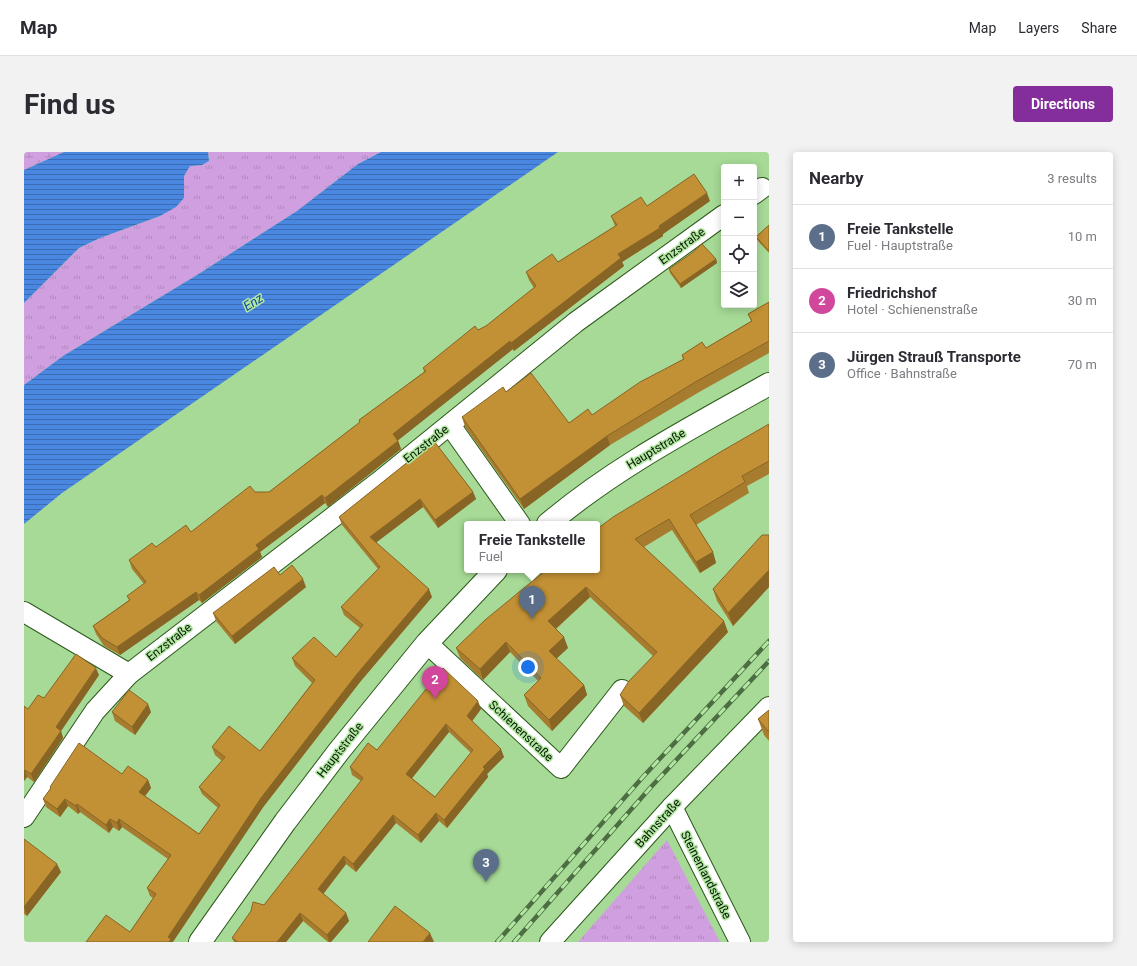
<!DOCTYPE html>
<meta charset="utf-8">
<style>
:root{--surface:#fff;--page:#f2f2f3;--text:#2b2b33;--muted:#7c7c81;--line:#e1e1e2;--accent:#842e9b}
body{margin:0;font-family:Roboto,sans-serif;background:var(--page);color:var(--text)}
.controls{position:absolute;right:12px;top:12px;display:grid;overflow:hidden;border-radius:4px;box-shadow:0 2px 10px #0003}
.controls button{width:36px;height:36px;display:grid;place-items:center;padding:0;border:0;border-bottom:1px solid var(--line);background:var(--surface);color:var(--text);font:20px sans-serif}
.you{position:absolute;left:504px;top:515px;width:14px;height:14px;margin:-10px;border:3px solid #fff;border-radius:50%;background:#1a73e8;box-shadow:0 0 0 6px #1a73e833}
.badge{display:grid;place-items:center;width:26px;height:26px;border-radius:50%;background:var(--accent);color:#fff;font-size:13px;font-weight:700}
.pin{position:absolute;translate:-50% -33px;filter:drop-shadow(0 1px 2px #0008)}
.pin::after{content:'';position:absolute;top:21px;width:14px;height:12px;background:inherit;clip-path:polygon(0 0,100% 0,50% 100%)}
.popup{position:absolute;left:440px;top:369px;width:136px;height:52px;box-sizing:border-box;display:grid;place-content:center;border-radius:4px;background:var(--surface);filter:drop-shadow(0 1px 3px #0005);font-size:13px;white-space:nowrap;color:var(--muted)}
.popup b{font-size:15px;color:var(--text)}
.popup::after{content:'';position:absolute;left:50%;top:100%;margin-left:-8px;border:8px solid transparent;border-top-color:var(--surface)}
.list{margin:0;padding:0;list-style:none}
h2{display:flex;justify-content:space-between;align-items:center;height:52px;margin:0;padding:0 16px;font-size:17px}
h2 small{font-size:13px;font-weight:400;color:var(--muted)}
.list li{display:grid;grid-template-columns:26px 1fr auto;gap:12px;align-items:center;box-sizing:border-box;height:64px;padding:0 16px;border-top:1px solid var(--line)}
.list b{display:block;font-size:15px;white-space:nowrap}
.list p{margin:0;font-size:13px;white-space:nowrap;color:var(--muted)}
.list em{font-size:13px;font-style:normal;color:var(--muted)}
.icon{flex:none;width:22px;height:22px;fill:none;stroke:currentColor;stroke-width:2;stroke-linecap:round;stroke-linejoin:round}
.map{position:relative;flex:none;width:745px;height:790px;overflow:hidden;border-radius:4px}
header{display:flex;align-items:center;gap:24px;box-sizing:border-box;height:56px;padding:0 20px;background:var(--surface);border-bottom:1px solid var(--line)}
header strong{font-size:19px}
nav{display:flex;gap:22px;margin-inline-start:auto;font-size:14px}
.intro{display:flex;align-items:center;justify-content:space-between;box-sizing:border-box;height:96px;padding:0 24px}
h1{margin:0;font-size:28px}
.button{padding:10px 18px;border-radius:4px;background:var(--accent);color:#fff;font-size:14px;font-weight:700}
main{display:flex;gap:24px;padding:0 24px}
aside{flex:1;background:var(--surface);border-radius:4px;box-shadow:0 2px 10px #0003}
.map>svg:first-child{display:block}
.grass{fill:url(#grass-tufts)}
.wetland{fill:url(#wetland-marsh)}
.water{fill:url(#water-rules)}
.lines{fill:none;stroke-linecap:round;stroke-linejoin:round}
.street-casing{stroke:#2b5919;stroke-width:22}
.secondary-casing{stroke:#2b5919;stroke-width:24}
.street{stroke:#fff;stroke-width:20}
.secondary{stroke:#fff;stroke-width:22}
.rail-casing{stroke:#4d6e43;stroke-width:4.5}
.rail{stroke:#b2e7a2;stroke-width:3;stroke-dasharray:9;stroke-linecap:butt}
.wall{fill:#a77c2e;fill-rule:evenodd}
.shaded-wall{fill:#886525}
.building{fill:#c29035;stroke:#886525;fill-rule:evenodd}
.labels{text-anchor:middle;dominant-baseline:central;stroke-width:3;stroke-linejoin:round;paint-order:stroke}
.street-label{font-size:12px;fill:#051701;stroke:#b2e7a2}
.water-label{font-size:13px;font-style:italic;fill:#0f4a9b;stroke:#b2e7a2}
</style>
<header>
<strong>Map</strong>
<nav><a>Map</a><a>Layers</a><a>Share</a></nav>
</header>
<div class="intro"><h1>Find us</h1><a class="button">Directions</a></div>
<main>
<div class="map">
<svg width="745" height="790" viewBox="0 0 745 790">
<defs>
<pattern id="grass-tufts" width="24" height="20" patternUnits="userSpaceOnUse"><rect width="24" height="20" fill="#d09fdf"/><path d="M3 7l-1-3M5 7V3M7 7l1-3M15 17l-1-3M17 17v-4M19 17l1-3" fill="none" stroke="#b188be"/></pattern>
<pattern id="wetland-marsh" width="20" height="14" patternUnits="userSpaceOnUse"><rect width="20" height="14" fill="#d09fdf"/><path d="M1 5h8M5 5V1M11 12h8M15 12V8" fill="none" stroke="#b188be"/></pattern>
<pattern id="water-rules" width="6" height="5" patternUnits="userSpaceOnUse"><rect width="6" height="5" fill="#4a87e1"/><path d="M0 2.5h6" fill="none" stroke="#3c6db4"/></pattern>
</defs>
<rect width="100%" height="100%" fill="#a6da96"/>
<g class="grass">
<polygon points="184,0 357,0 334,12 273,59 173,123 39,204 0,233 0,151 55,96 76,86 136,64 160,46 160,24 166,14 178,13 185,9"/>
<polygon points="643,688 696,790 554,790"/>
</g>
<polygon class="wetland" points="0,0 40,0 0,18"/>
<g class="water">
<polygon points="40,0 184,0 185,9 178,13 166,14 160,24 160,46 152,55 136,64 76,86 55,96 0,151 0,18"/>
<polygon points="357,0 534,0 38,341 0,372 0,233 39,204 173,123 273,59 334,12"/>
</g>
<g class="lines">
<g class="street-casing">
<g id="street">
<polyline points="730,42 738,36"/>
<polyline points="426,273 496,372"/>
<polyline points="0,460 105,522"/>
<polyline points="403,491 537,616 598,538"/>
<polyline points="648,655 716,790"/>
<polyline points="0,665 71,559 105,522 356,329 552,170 700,63"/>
<polyline points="526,790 648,655 745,555"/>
</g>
</g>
<g class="secondary-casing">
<g id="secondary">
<path d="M524 372C591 315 669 275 745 232"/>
<polyline points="176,790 261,670 315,599 403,491 472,418"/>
</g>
</g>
<use href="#street" class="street"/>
<use href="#secondary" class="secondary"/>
<g class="rail-casing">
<g id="rail">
<polyline points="473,790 618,626 745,489"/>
<polyline points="490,790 627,635 745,509"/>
</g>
</g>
<use href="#rail" class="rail"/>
</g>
<g class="wall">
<polygon points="686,49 639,82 639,84 598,110 600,114 490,199 489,197 374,288 377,297 304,355 301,351 236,400 238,405 178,451 175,448 96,503 80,494 72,482 69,474 105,448 103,444 120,432 108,417 105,408 132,395 167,380 231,340 245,340 336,270 335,268 400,220 399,216 454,178 462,174 510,136 505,128 502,120 534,110 591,74 587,64 623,54"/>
<polygon points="745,73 745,101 734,89 732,85"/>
<polygon points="692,107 693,111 657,136 646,121 645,117"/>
<polygon points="745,150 745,201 677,239 586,293 500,357 441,275 438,265 545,271 568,263 659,207 658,203 682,196 727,169 724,162"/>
<polygon points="745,272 745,322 723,334 725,341 672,373 689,400 692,411 676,421 648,378 620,395 704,480 619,571 600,554 596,543 629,504 566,445 532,477 544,496 532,506 560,533 563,543 528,579 504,554 500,543 514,529 486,500 459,528 436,506 432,496"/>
<polygon points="410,289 449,340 452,347 414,376 399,355 352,390 408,445 336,530 240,654 106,780 129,746 126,744 123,736 144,707 98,675 95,679 89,675 85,681 56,660 54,662 44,654 36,665 22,655 19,647 26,637 26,635 98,622 124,628 127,636 121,644 175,682 194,656 178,642 175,635 198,609 191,603 188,595 236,599 288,531 271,514 268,506 312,505 336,476 320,463 317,455 354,417 318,373 315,365"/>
<polygon points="745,383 745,435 709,474 693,449 689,437"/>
<polygon points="256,423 282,435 211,492 192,469 189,461"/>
<polygon points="75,523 37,579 39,586 10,630 3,625 0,629 4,557 20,546"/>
<path d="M457 557 448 569 480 605 463 622 464 625 423 676 415 669 397 691 372 671 332 720 322 712 299 742 322 761 325 769 307 790H304L279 769 262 790H210L208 786 240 753 337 629 328 623 326 615 353 598ZM425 580 447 601 411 645 388 626Z"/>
<polygon points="745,558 745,589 740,583 734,567"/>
<polygon points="88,560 127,560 111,583 91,569"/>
<polygon points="0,687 37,720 3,764 0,762"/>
</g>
<g class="shaded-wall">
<polygon points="683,41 686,49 639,82 639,84 598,110 600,114 490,199 487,191 594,102"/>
<polygon points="692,107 693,111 657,136 656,132"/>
<polygon points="486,189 489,197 372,290 369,282"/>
<polygon points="583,284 586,293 500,357 496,347"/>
<polygon points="374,289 377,297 304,355 301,346"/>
<polygon points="449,340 452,347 414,376 411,368"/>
<polygon points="298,343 301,351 236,400 238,405 178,451 175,443 232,393"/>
<polygon points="396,347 399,355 349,393 346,385"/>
<polygon points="689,400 692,411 676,421 672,410"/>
<polygon points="745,418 745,435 709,474 704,461"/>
<polygon points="279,427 282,435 211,492 208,484"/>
<polygon points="562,435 566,445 528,480 524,469"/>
<polygon points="405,437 408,445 336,530 240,654 149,790 145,790 144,785 237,646 333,522"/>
<polygon points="172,440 175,448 96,503 93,495"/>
<polygon points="700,469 704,480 619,571 615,561"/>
<polygon points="540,485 544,496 529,510 525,499"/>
<polygon points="482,490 486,500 459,528 456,517"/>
<polygon points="72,516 75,523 37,579 39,586 10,630 7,622 32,575"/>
<polygon points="560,533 563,543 528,579 525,568"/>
<polygon points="454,549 457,557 446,572 443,564"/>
<polygon points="124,552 127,560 111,583 108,575"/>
<polygon points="422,572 425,580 385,630 382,622"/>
<polygon points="477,597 480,605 463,622 464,625 423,676 420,668 459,615"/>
<polygon points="1,618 3,625 0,629 0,619"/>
<polygon points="124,628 127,636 118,648 115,640"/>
<polygon points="41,647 44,654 36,665 33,657"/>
<polygon points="53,652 56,660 54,662 52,654"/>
<polygon points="412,661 415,669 397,691 394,683"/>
<polygon points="369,663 372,671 332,720 329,712"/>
<polygon points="86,667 89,675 85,681 82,673"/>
<polygon points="95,667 98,675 95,679 93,671"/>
<polygon points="320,704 322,712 297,745 294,737"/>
<polygon points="33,712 37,720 3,764 0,755"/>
<polygon points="276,761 279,769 262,790 253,790"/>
<polygon points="322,761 325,769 307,790 305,790 303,783"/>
<polygon points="406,781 410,790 399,790"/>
</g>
<g class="building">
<polygon points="670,22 683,41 635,74 636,76 594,102 597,106 487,191 486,189 369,282 374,289 301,346 298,343 232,393 235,397 175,443 172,440 93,495 78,486 69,474 106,448 103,444 122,430 105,408 128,391 132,395 162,373 167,380 226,334 231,340 245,340 336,270 335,268 402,219 399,216 451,174 454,178 462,174 512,134 502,120 528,102 534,110 593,73 587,64 617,45 623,54"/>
<polygon points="745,73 745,99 732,85"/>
<polygon points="678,92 692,107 656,132 645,117 668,101"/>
<polygon points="745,150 745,189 673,229 583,284 496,347 438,265 479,235 482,240 507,221 545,271 564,257 568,263 616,230 660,207 658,203 678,190 682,196 728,169 724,162"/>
<polygon points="745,272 745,309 718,324 721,330 666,363 689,400 672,410 645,367 611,387 700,469 615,561 596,543 605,529 633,500 562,435 524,469 540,485 525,499 560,533 525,568 500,543 517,526 482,490 456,517 432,496 461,468 522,418 573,418 573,377 589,365 698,299"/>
<polygon points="410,289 449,340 411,368 396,347 346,385 405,437 333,522 237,646 144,785 147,787 145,790 62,790 82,763 106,780 132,742 123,736 147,703 95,667 93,671 86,667 82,673 53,652 52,654 41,647 33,657 19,647 27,636 26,635 55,591 98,622 104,614 124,628 115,640 175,682 196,653 175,635 201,605 188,595 205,574 236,599 291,528 268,506 290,485 312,505 339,473 317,455 356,415 315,365"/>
<polygon points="738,383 745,383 745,418 704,461 689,437"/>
<polygon points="268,413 279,427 208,484 189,461 250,415 256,423"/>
<polygon points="52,502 72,516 32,575 37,579 7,622 1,618 0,619 0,554 4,557 14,543 20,546"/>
<path d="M419 516 454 549 443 564 477 597 459 615 461 617 420 668 412 661 394 683 369 663 329 712 320 704 294 737 322 761 303 783 276 761 253 790H214L208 786 227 759 229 750 240 753 339 626 326 615 344 591 353 598ZM422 572 449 598 411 645 382 622Z"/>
<polygon points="105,538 124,552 108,575 88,560"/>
<polygon points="745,558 745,580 734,567"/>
<polygon points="0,687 33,712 0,755"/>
<polygon points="371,754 406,781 399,790 344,790"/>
</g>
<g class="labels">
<g class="street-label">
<text transform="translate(658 94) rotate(-36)">Enzstraße</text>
<text transform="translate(402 292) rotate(-38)">Enzstraße</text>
<text transform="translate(632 297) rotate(-31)">Hauptstraße</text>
<text transform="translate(145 490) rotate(-38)">Enzstraße</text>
<text transform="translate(497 579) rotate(43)">Schienenstraße</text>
<text transform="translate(316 598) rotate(-52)">Hauptstraße</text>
<text transform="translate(634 671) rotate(-48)">Bahnstraße</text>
<text transform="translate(682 723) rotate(63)">Steinenlandstraße</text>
</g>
<g class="water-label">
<text transform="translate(229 150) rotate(-33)">Enz</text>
</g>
</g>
</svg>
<div class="controls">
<button>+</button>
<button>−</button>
<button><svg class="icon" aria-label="locate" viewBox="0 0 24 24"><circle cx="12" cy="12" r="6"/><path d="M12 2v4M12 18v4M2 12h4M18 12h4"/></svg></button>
<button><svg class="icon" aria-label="layers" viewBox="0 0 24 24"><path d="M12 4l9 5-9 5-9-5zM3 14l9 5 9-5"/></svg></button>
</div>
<div class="you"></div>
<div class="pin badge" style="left:508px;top:467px;background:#5c6f8a">1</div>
<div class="popup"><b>Freie Tankstelle</b>Fuel</div>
<div class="pin badge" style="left:411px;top:547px;background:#d1479c">2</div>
<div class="pin badge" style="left:462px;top:730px;background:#5c6f8a">3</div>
</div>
<aside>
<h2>Nearby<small>3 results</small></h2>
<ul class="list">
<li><span class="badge" style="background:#5c6f8a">1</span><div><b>Freie Tankstelle</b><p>Fuel · Hauptstraße</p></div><em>10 m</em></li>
<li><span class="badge" style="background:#d1479c">2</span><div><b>Friedrichshof</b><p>Hotel · Schienenstraße</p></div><em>30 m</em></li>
<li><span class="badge" style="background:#5c6f8a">3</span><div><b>Jürgen Strauß Transporte</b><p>Office · Bahnstraße</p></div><em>70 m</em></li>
</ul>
</aside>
</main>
